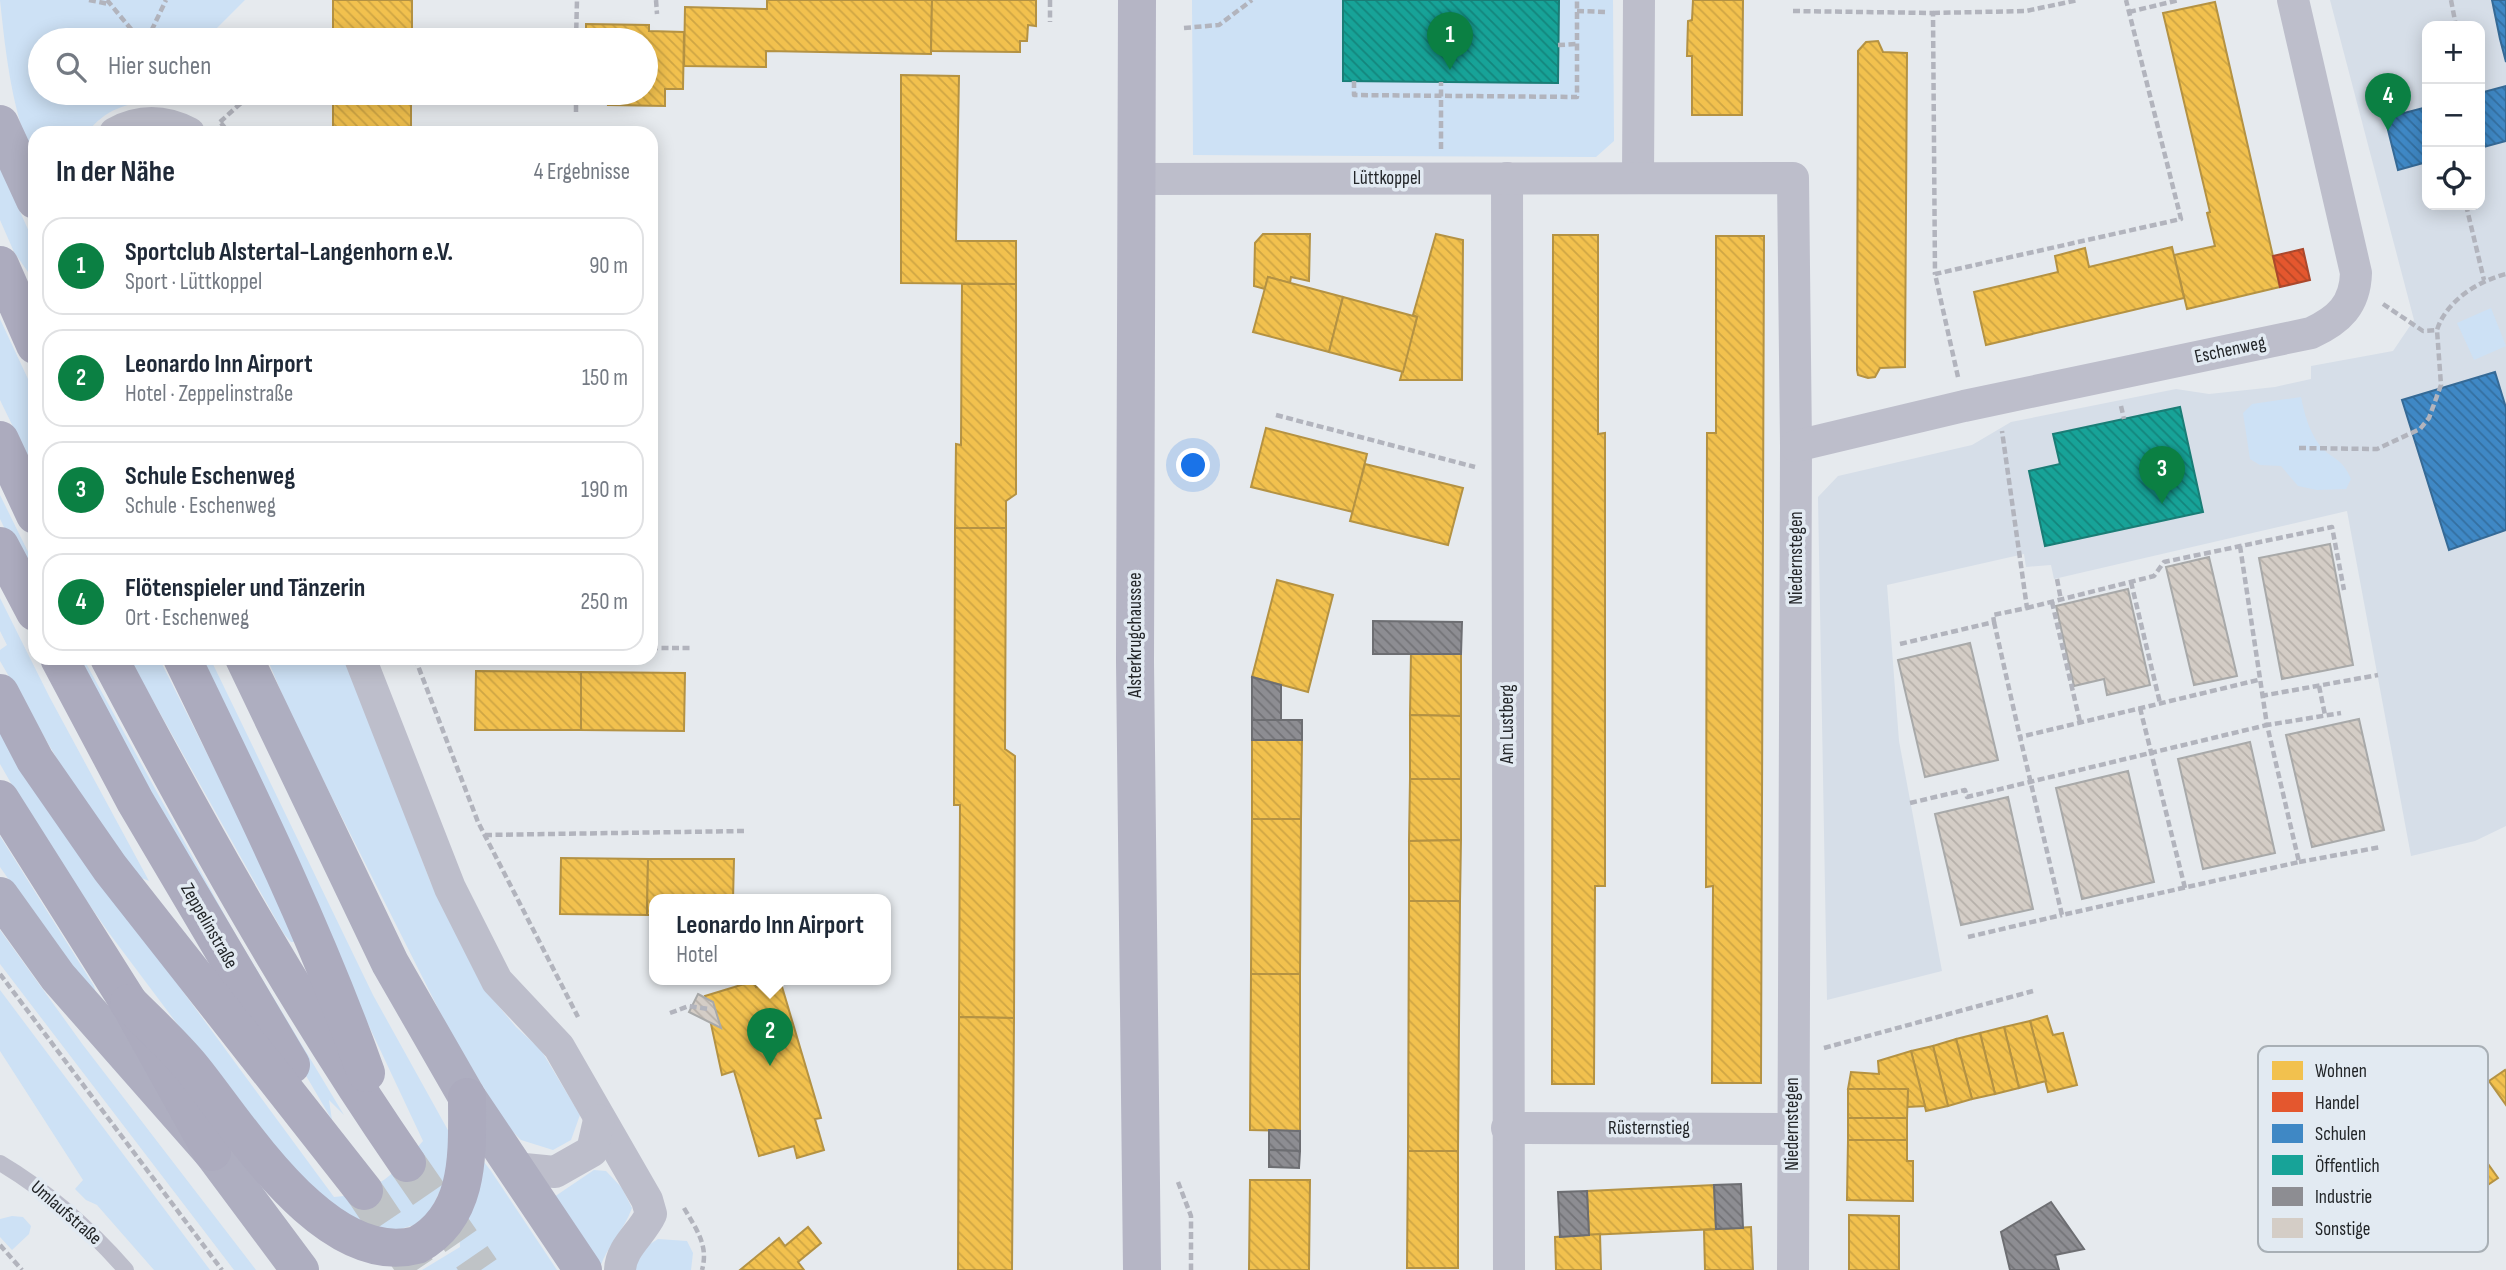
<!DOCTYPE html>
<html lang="de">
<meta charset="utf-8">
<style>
:root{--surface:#fff;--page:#f6f6f7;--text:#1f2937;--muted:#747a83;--line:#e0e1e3;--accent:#0b8043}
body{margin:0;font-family:"Sofia Sans Condensed",sans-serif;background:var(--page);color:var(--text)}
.controls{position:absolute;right:21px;top:21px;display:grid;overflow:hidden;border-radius:14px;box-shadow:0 4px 18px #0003}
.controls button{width:63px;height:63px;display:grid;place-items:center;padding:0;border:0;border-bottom:2px solid var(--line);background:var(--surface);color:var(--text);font:35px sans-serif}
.you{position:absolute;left:1194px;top:466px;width:24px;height:24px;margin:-18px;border:5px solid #fff;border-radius:50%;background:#1a73e8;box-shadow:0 0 0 10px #1a73e833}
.badge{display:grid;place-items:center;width:46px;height:46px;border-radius:50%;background:var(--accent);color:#fff;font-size:23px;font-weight:700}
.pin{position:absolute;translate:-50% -58px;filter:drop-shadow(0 2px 4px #0008)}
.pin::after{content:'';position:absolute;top:37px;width:24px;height:21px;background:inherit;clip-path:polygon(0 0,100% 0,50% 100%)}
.popup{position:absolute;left:649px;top:894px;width:242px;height:91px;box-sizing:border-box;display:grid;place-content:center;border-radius:14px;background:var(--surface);filter:drop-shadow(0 2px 5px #0005);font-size:23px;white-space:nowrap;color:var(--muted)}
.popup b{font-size:26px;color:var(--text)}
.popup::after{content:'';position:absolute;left:50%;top:100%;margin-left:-14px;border:14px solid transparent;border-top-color:var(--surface)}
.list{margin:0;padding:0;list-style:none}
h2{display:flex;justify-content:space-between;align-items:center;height:91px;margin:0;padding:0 28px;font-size:30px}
h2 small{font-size:23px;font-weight:400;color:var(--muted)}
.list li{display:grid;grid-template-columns:46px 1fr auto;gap:21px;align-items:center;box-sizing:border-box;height:98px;margin:0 14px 14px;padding:0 14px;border:2px solid var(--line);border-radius:21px}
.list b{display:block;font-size:26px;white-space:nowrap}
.list p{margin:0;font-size:23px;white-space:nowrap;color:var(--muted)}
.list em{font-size:23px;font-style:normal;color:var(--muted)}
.icon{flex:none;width:38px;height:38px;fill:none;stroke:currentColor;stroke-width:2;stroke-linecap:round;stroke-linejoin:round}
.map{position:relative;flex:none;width:2506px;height:1270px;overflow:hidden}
.search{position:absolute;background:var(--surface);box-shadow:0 4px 18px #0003;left:28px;top:28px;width:630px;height:77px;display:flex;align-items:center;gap:18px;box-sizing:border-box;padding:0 24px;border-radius:38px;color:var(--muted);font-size:26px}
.panel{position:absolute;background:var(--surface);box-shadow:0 4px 18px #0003;left:28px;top:126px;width:630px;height:539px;border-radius:21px}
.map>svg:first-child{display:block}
.built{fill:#d6dee8;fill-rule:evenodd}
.green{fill:#cde1f5}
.homes{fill:url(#homes-back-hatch);stroke:#b49243;stroke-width:2}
.shops{fill:url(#shops-back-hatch);stroke:#aa482c;stroke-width:2}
.schools{fill:url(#schools-back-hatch);stroke:#366a96;stroke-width:2}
.public{fill:url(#public-back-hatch);stroke:#1a7d76;stroke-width:2}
.industry{fill:url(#industry-back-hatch);stroke:#6d6e72;stroke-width:2}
.building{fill:url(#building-back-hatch);stroke:#a8a9a9;stroke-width:2}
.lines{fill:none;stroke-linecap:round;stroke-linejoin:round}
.trunk-tunnel{stroke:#bfc3c6;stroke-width:38;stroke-dasharray:38 19;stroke-linecap:butt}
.path{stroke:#b2b4bd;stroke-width:4.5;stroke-dasharray:7 3.5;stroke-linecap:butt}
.service{stroke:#bdbecb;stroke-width:16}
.minor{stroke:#bdbecb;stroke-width:32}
.secondary{stroke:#b5b5c5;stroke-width:38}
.primary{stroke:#aeaec0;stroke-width:38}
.trunk{stroke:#acabbe;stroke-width:38}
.labels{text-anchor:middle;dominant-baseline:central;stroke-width:7;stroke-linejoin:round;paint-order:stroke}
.street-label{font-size:19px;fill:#222528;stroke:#e2eaf2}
.key{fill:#e2eaf2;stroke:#a8afb5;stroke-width:2}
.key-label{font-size:19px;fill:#222528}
</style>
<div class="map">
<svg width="2506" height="1270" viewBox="0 0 2506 1270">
<defs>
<pattern id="homes-back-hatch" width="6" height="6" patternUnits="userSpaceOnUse" patternTransform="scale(1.75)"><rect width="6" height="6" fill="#f2c14e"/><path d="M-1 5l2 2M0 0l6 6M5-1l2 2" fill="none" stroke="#cfa644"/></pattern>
<pattern id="shops-back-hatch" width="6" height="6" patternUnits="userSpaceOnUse" patternTransform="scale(1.75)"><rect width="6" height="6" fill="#e4572e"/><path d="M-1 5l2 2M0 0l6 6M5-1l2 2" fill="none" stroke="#b84827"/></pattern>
<pattern id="schools-back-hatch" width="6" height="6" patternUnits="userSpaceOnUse" patternTransform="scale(1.75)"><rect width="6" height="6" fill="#3f88c5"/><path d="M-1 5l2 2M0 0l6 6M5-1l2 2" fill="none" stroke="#346fa0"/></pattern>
<pattern id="public-back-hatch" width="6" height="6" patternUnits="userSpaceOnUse" patternTransform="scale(1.75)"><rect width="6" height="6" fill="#17a398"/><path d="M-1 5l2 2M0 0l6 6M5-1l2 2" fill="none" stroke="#14857c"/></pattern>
<pattern id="industry-back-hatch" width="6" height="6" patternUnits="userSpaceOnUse" patternTransform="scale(1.75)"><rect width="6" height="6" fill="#8d8d92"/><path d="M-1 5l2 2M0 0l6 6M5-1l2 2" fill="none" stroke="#737377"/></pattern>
<pattern id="building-back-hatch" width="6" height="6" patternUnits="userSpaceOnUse" patternTransform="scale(1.75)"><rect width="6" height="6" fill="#d4cdc6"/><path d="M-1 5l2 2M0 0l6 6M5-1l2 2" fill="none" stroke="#b6b0aa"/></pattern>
</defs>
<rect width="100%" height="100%" fill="#e6eaee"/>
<path class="built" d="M2330 0H2506V826L2475 841 2411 856 2347 511 2054 579 2051 565 2026 567 2024 554 1887 585 1899 741 1942 971 1827 1000 1818 497 1838 476 1972 445 2011 422 2176 389 2209 394 2275 387 2311 379V366L2393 351 2414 320ZM2427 26H2480V205H2427Z"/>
<g class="green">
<path d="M0 0H245L205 40H40V93H158L156 100C127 103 105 109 87 133H35V164C12 111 6 57 0 0Z"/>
<polygon points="1192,0 1613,0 1614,141 1596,157 1193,155"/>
<polygon points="0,167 35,245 35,282 14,252 0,220"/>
<polygon points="2491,308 2506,346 2474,360 2457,323"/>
<polygon points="0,319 35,394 35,472 0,400"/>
<path d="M2301 397C2304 413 2309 430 2318 443 2330 460 2341 455 2351 479L2346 489 2317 490 2298 486 2281 466 2260 465 2250 459 2243 413 2252 404Z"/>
<polygon points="0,495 35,566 35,590 0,519"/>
<polygon points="0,598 50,698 149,881 139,877 74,788 0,661 0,650 7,645 0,631"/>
<polygon points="71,658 83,658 234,932 344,1115 329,1100 332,1120 224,936"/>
<polygon points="129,658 159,658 294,927 296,942 291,942 284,934"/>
<path d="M196 658H210L373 995 449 1132 455 1159 430 1212 414 1225 383 1234 322 1217 109 933 40 834 0 764V719L87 861 334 1197C378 1194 395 1172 423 1141Z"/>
<polygon points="267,658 346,658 430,881 486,991 516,1027 541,1050 580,1115 571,1140 553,1150 521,1140 505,1124 446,1024 292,718"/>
<polygon points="0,836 94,986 96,994 87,991 0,867"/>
<polygon points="0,930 83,1045 256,1270 234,1270 0,964"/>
<polygon points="0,990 210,1270 154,1270 97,1205 86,1200 75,1189 83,1180 0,1051"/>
<polygon points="484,1162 491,1171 557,1270 422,1270 460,1247 459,1225"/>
<path d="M594 1170 606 1171 622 1188 632 1208C624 1230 608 1245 600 1267L554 1197Z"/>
<polygon points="12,1216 23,1217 31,1226 29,1234 12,1250 0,1237 0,1219"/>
<polygon points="658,1239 687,1241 693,1253 691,1270 632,1270 644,1248"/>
</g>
<g class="homes">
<rect x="333" y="0" width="79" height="40"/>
<polygon points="767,0 932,0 931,54 766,51 766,67 684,66 685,7 767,9"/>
<polygon points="932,0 1036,0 1036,26 1028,25 1027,41 1020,41 1020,52 931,51"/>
<polygon points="1693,0 1743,0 1742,115 1692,115 1692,56 1687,56 1688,21 1692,20"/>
<polygon points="2215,2 2280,287 2187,309 2174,255 2215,246 2207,213 2210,212 2163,13"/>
<polygon points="586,24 649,25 649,31 684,32 683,89 665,89 665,106 608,105 609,93 646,93 646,40 586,40"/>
<polygon points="506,31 516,32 515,40 506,40"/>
<polygon points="1878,41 1883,52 1907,53 1905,367 1880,368 1875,377 1868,378 1858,375 1857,370 1858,51 1866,42"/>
<polygon points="901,75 959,76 956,241 1016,241 1016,284 901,283"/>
<rect x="333" y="93" width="78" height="40"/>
<polygon points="1263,234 1310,234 1309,281 1291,277 1290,283 1268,277 1265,289 1254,286 1255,243"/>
<polygon points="1436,234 1463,240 1462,380 1400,380 1417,317 1413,315"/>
<polygon points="1553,235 1598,235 1598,434 1605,433 1605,886 1595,886 1594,1084 1552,1084"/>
<polygon points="1716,236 1764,236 1761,1083 1712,1083 1713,886 1706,887 1707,433 1716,433"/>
<polygon points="2172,247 2184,298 1986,345 1974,292 2058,272 2055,256 2085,248 2089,267"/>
<polygon points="1268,277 1343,297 1329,352 1253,332"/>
<polygon points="962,284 1016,284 1016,494 1006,501 1006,528 955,528 956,444 961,445"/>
<polygon points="1343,297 1417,317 1403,372 1329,352"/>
<polygon points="1266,428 1367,454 1353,512 1251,487"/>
<polygon points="1365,464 1463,488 1448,545 1350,521"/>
<polygon points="955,528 1006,528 1005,749 1015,756 1014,1018 959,1017 960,805 954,805"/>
<polygon points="1277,580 1333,595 1308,692 1252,677"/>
<polygon points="1411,653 1461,654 1461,716 1410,715"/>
<polygon points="476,671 581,672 581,730 475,730"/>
<polygon points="581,672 685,673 684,731 581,730"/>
<polygon points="1410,715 1461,716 1461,779 1410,779"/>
<polygon points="1252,740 1302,740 1301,819 1252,819"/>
<polygon points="1410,779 1461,779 1461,840 1409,841"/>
<polygon points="1252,819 1301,819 1300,974 1251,974"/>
<polygon points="1461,840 1460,901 1409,901 1409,841"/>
<polygon points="561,858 648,859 647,915 560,914"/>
<polygon points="648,859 734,859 733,900 654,900 654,915 647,915"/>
<polygon points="1409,901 1460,901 1458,1151 1408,1151"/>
<polygon points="1251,974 1300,974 1300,1131 1250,1130"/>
<polygon points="780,980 821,1118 815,1119 824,1150 797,1158 794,1146 759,1156 734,1071 722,1075 705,996 754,981 756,987"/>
<polygon points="2047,1016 2053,1035 2063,1033 2077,1085 2048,1092 2030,1021"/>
<polygon points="959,1017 1014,1018 1012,1270 958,1270"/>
<polygon points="2030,1021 2046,1081 2019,1088 2004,1027"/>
<polygon points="2004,1027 2019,1088 1995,1094 1980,1033"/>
<polygon points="1980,1033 1995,1094 1972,1099 1956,1039"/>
<polygon points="1956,1039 1972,1099 1948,1106 1933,1046"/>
<polygon points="1933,1046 1948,1106 1926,1111 1911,1051"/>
<polygon points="1911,1051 1925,1106 1907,1107 1908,1089 1848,1089 1851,1072 1879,1074 1878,1061"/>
<polygon points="2383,1053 2415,1095 2386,1116 2355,1074"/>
<polygon points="2505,1070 2506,1072 2506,1105 2489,1081"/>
<polygon points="1848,1089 1908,1089 1907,1118 1848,1118"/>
<rect x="1848" y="1118" width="59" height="22"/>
<polygon points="1848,1140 1907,1140 1907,1161 1913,1161 1913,1201 1847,1200"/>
<polygon points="1408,1151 1458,1151 1458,1268 1407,1268"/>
<polygon points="2486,1161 2498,1178 2445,1214 2433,1197"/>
<polygon points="1250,1180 1310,1180 1309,1270 1249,1270"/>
<polygon points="1714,1185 1716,1229 1589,1235 1587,1191"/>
<polygon points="1849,1215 1899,1216 1899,1270 1849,1270"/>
<polygon points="808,1227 821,1243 798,1262 804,1270 740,1270 779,1238 785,1246"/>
<polygon points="1751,1227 1753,1270 1705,1270 1704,1230"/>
<polygon points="1600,1234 1601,1270 1556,1270 1555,1237"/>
</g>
<polygon class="shops" points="2303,249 2310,280 2280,287 2273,256"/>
<g class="schools">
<polygon points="2492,0 2506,0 2506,62 2500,39"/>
<polygon points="2506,86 2506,141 2480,148 2480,93"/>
<polygon points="2427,107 2427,162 2398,170 2385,118"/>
<polygon points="2495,372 2506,408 2506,530 2449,550 2402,400"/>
</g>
<g class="public">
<polygon points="1343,0 1559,0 1558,83 1343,81"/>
<polygon points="2180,407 2203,512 2045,546 2029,471 2060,464 2053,434"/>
</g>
<g class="industry">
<polygon points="1373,621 1462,622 1461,654 1373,654"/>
<polygon points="1252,677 1281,685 1281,720 1252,720"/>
<rect x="1252" y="720" width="50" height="20"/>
<polygon points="2360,1097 2422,1181 2392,1203 2330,1118"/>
<polygon points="1269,1130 1300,1131 1300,1151 1269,1150"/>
<polygon points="1269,1150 1300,1151 1299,1168 1269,1167"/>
<polygon points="1741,1184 1743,1228 1716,1229 1714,1185"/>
<polygon points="1587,1191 1589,1235 1560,1237 1558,1192"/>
<polygon points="2051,1202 2084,1249 2055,1255 2059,1270 2010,1270 2001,1232"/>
</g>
<g class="building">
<polygon points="2330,544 2353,665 2282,679 2259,558"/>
<polygon points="2209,557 2237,676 2194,685 2166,567"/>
<polygon points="2128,589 2150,685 2107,695 2104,679 2074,686 2056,606"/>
<polygon points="1970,643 1998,760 1925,777 1898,660"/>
<polygon points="2359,719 2384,830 2312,847 2286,735"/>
<polygon points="2250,742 2275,853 2203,869 2178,759"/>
<polygon points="2128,771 2154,882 2082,899 2056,788"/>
<polygon points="2008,797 2033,909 1961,925 1935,814"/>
<polygon points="698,994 713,1002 721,1028 689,1012"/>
</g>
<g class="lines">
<g class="trunk-tunnel">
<polyline points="407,1163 481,1270"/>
<polyline points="364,1191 417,1270"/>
</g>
<g class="path">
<polyline points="89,0 109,4"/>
<polyline points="107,0 140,40"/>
<polyline points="656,0 657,14"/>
<polyline points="1050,0 1050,22"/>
<polyline points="2451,0 2456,26"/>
<polyline points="1577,11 1607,12"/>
<polyline points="1793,11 1933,13 1935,274"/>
<polyline points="2129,12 2179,0"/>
<polyline points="1933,13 2026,11 2078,0"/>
<polyline points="1184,28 1219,25 1252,0"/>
<polyline points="147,40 166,0"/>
<polyline points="576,40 577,0"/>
<polyline points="1558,45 1577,44"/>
<polyline points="1354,81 1354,95 1577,97 1577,0"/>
<polyline points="576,112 576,93"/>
<polyline points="220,122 241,103 255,98 320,97"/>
<polyline points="221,123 229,133"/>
<polyline points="1441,149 1441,82"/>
<polyline points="2466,205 2484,280"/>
<path d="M2383 304 2423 331 2437 330C2446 301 2478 281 2506 274"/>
<polyline points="1958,377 1935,274 2181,219 2126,0"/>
<polyline points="2121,406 2124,419"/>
<polyline points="1276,415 1475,467"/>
<polyline points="2299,448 2377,449 2420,429 2429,418 2441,385 2437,330"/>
<polyline points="2240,546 2267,725 2341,713"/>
<polyline points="2057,579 2061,600"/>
<polyline points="2131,582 2160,703"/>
<polyline points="2052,602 2080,722"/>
<polyline points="2027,608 2154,576 2164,562 2332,527 2344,590"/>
<polyline points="1994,622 2020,737"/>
<polyline points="1900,644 1994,622 1993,615 2027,608 2002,431"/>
<polyline points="651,648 690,648"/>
<polyline points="415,658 478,822 578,1017"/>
<polyline points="2319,686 2325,715"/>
<polyline points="2261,696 2378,675"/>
<polyline points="2140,708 2185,888"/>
<polyline points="1910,803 1965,790 1967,797 2267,725 2299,862 2062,915 2020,737 2258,680"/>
<polyline points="485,835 745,831"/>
<polyline points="2299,862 2381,847"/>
<polyline points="1968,937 2062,915"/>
<polyline points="0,974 222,1270"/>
<polyline points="670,1013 689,1006 708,1009"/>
<polyline points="1824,1048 2033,991"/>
<polyline points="1178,1182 1191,1216 1191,1270"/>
<path d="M684 1208C696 1229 709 1245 702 1270"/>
<polyline points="0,1245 22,1270"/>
</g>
<path class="service" d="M0 1163C49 1192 88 1227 126 1270"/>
<g class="minor">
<path d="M115 133C141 119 164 120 189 133"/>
<polyline points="1507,178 1509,1270"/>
<polyline points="1638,178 1639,0"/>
<polyline points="1136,179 1793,178 1796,446 1793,1270"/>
<path d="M1796 446 1964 406 2311 333C2339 320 2355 305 2356 273L2293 0"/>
<path d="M360 658 450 888 497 981 559 1047 647 1200 651 1214C642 1234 621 1247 620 1270"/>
<polyline points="1507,1128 1792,1129"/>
<polyline points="514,1168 555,1172 592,1151 599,1120"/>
</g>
<polyline class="secondary" points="1137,0 1135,662 1142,1270"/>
<g class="primary">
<polyline points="0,124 35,200"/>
<polyline points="244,658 390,963 467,1097 583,1270"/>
<polyline points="0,896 58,977 212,1152 300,1270"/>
</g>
<g class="trunk">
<polyline points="0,265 35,345"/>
<polyline points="0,440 35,515"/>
<polyline points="0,546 35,612"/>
<polyline points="59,658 135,801 291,1065"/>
<path d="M109 658C200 831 296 1002 407 1163"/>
<path d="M182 658C248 794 315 930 366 1073"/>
<polyline points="0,693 35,760 110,868 364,1191"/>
<polyline points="0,799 129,1003 212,1152"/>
<path d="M129 1003C150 1024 173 1045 192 1068 238 1124 325 1270 417 1245 472 1215 467 1151 467 1097"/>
</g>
</g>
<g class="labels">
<g class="street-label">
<text x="1387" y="178">Lüttkoppel</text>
<text transform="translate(2230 350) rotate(-12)">Eschenweg</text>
<text transform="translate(1796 558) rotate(-90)">Niedernstegen</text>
<text transform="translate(1135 635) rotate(-90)">Alsterkrugchaussee</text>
<text transform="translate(1507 724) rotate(-90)">Am Lustberg</text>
<text transform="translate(209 926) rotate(60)">Zeppelinstraße</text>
<text transform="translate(1792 1124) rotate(-90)">Niedernstegen</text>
<text x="1649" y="1128">Rüsternstieg</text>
<text transform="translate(66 1213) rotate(41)">Umlaufstraße</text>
</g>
</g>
<rect x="2258" y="1046" width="230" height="206" rx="10" class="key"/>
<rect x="2272" y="1061" width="31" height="19" fill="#f2c14e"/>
<rect x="2272" y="1092" width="31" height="20" fill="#e4572e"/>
<rect x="2272" y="1124" width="31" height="19" fill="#3f88c5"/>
<rect x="2272" y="1155" width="31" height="20" fill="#17a398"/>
<rect x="2272" y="1187" width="31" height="19" fill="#8d8d92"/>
<rect x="2272" y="1218" width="31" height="20" fill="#d4cdc6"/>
<g class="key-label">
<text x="2315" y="1077">Wohnen</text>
<text x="2315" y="1109">Handel</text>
<text x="2315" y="1140">Schulen</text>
<text x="2315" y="1172">Öffentlich</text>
<text x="2315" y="1203">Industrie</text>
<text x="2315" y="1235">Sonstige</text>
</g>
</svg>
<div class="controls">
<button>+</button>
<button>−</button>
<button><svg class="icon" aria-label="locate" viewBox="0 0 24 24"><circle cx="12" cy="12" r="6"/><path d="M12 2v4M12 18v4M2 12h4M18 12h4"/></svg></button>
</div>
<div class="you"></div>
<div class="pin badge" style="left:1450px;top:70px">1</div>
<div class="pin badge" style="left:770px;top:1066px">2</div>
<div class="popup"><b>Leonardo Inn Airport</b>Hotel</div>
<div class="pin badge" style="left:2162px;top:504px">3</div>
<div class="pin badge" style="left:2388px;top:131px">4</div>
<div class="search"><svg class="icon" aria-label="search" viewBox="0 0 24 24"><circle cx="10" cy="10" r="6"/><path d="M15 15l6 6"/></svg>Hier suchen</div>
<section class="panel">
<h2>In der Nähe<small>4 Ergebnisse</small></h2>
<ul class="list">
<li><span class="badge">1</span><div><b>Sportclub Alstertal-Langenhorn e.V.</b><p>Sport · Lüttkoppel</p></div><em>90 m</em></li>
<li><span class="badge">2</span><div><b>Leonardo Inn Airport</b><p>Hotel · Zeppelinstraße</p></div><em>150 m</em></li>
<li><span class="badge">3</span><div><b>Schule Eschenweg</b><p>Schule · Eschenweg</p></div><em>190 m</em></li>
<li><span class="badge">4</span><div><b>Flötenspieler und Tänzerin</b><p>Ort · Eschenweg</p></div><em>250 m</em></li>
</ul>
</section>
</div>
